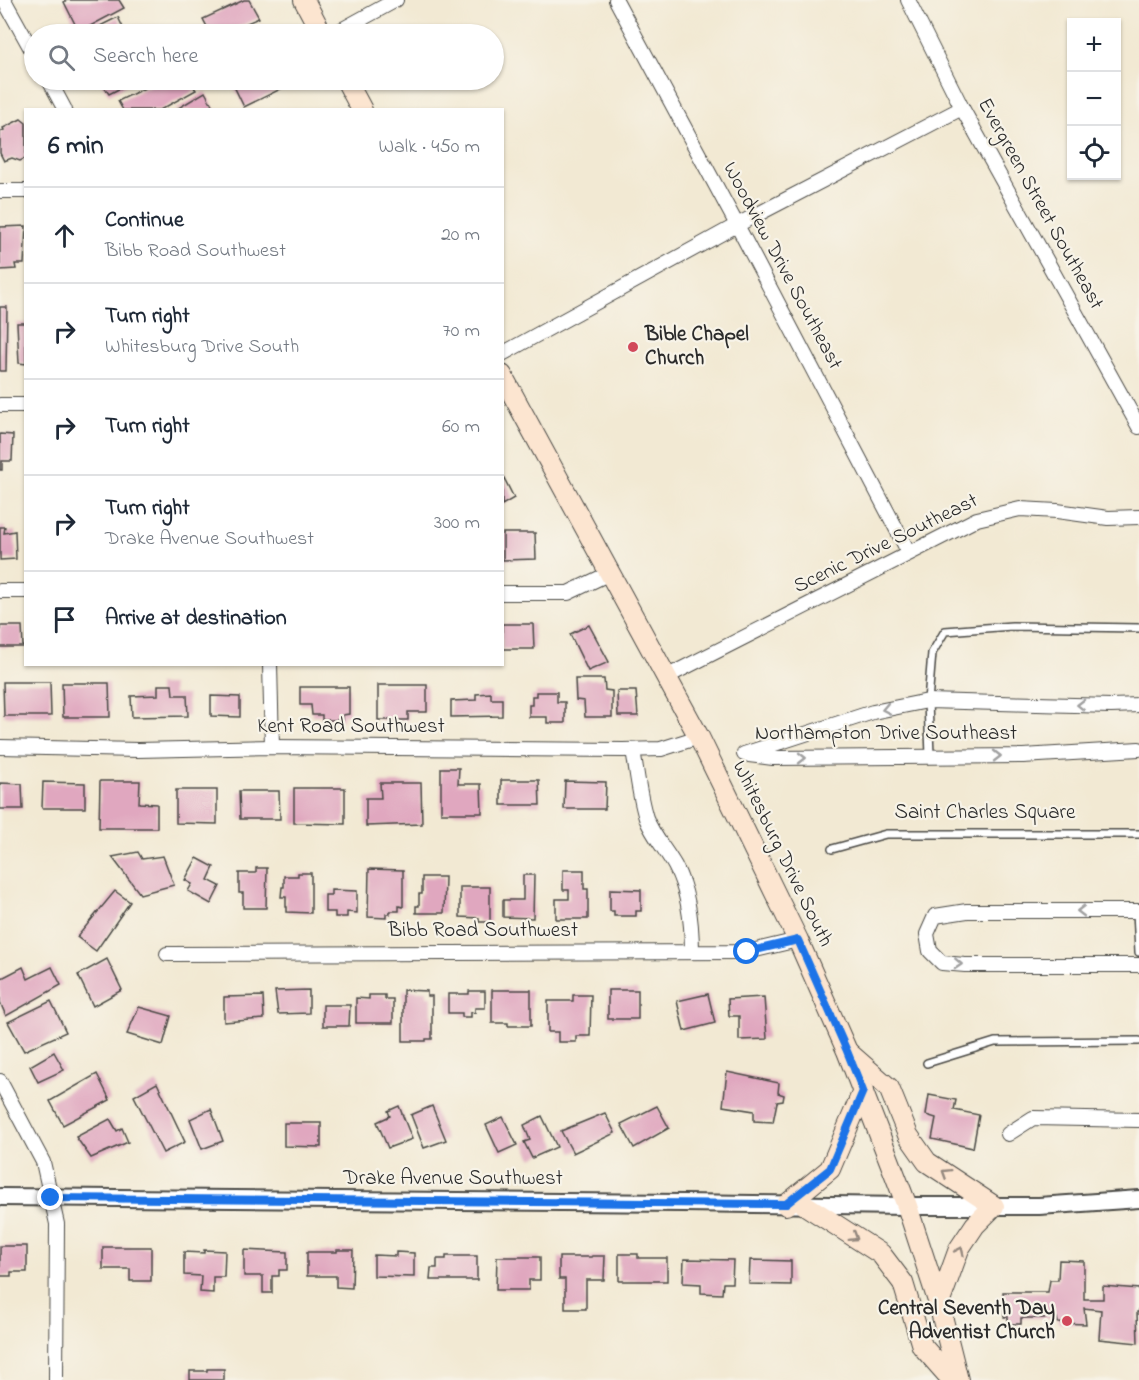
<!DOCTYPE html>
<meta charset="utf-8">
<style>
:root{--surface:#fff;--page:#f6f6f7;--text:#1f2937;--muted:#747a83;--line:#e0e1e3}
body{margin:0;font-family:"Indie Flower",sans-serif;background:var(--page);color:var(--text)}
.controls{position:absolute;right:18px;top:18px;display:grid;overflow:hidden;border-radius:0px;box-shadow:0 2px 4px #0004}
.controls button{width:54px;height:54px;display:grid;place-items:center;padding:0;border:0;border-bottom:2px solid var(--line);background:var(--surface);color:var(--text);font:30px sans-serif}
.stop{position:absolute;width:18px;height:18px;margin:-14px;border:4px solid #1a73e8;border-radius:50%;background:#fff}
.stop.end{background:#1a73e8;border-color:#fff;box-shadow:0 2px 6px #0008}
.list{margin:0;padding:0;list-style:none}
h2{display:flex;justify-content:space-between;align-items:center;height:78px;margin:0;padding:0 24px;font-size:26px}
h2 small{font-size:20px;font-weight:400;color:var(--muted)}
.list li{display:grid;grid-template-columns:39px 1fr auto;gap:18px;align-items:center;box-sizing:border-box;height:96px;padding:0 24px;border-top:2px solid var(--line)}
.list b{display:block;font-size:22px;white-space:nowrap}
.list p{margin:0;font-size:20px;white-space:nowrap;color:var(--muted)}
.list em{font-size:20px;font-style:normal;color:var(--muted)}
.icon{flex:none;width:33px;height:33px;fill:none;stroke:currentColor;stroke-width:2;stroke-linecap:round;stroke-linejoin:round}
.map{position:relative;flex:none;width:1139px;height:1380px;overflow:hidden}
.search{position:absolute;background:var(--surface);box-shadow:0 2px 4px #0004;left:24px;top:24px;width:480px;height:66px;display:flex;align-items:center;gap:15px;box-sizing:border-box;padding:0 21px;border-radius:33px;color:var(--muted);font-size:22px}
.panel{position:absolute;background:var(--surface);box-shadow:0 2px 4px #0004;left:24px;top:108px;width:480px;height:558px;border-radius:0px}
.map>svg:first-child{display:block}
.building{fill:#e0a7bf}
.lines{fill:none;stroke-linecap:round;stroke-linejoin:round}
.service-casing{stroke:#494844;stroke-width:10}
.minor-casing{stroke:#494844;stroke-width:16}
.tertiary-casing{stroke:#494844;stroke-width:20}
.secondary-casing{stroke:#494844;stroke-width:22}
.service{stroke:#fff;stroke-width:7}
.minor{stroke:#fff;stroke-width:14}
.tertiary{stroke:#fff;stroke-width:16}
.secondary{stroke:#fce5d0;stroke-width:20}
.oneway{stroke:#a0a0a0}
.oneway2{stroke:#94887e}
.route{stroke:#1a73e8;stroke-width:8}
.poi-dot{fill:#d1495b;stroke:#f7f3e8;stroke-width:2}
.labels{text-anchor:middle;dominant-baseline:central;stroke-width:4.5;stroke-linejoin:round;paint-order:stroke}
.street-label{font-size:21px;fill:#2b2b2b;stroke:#f7f3e8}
.poi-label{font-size:21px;font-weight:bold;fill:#2b2b2b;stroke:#f7f3e8;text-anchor:start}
</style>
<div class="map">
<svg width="1139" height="1380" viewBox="0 0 1139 1380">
<rect width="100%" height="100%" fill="#f7f3e8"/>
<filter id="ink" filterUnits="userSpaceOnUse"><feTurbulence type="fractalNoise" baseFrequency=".0167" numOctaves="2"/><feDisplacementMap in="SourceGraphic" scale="12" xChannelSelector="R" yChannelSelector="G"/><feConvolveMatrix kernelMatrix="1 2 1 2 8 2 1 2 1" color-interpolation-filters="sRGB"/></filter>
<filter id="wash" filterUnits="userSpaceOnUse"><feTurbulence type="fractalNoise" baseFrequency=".008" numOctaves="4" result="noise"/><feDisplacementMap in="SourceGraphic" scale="24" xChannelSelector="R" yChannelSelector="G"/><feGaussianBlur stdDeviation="1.35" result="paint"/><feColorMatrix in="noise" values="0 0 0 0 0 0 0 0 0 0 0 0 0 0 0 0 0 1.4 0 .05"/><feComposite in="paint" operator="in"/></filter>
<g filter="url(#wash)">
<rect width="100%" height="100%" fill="#f2e9d3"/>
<g id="blocks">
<g class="building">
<polygon points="67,0 119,0 124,8 79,32 64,2"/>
<polygon points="244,0 249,0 259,18 221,34 211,34 203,19"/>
<polygon points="118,17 126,34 84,34"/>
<polygon points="263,25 269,34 243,34"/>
<polygon points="99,80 136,80 109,94"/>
<polygon points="161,80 189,80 196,90 160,110 123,110 118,101"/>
<polygon points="231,80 294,80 295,82 244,107"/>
<polygon points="205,92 215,110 175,110"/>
<polygon points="21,119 26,123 26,158 20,161 12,158 4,161 0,153 0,132 4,130 3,128"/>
<polygon points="26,226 24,264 15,264 16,269 0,270 0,227"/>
<polygon points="0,307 7,307 6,371 0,371"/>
<polygon points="17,323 26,323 26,364 19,363"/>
<polygon points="0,434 13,435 12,461 2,461 2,470 0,470"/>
<polygon points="502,474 514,498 502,505"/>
<polygon points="0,527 5,527 4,533 15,531 16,559 0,560"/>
<polygon points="503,533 535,533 536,559 503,560"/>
<polygon points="502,624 533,624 534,649 502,649"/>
<polygon points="589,625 609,662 588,671 570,634"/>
<polygon points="0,626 22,626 23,647 0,647"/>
<polygon points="575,679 604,679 605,690 612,691 612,717 585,717 584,701 576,700"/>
<polygon points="3,682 50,682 51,716 4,716"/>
<polygon points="62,683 109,683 110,717 63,717"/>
<polygon points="158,685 172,685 173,695 187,695 188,716 132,717 131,696 158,695"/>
<polygon points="378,685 427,685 427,712 408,712 408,720 378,720"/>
<polygon points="300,687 349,687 349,714 343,715 343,720 322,720 322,715 312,715 311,705 300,705"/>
<polygon points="617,691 636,691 638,716 618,716"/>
<polygon points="536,692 557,692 557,702 565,702 565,723 547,723 547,717 529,717 529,705 532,705 532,696 536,696"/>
<polygon points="491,693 491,699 502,699 502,716 451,717 451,701 476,700 476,694"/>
<polygon points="211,696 240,697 240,717 211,716"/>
<polygon points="441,768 459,768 458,784 481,784 482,813 441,813"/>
<polygon points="501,780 539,780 540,805 501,805"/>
<polygon points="100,781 140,781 139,803 157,804 157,828 99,828"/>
<polygon points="565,781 606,782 605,809 564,809"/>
<polygon points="43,782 85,783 85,808 42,808"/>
<polygon points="0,783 22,784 23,809 0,809"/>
<polygon points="380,783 421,783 422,824 366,826 366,798 381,798"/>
<polygon points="294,788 345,788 345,824 294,823"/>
<polygon points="176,790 217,790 217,824 176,823"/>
<polygon points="239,791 279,791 280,819 240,819"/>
<polygon points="138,852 142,859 163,856 174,885 140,894 112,857"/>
<polygon points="197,858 214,867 208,880 220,886 211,904 188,891 192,884 185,880"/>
<polygon points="256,868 267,868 266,908 243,908 243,893 239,893 239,873 256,873"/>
<polygon points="369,869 403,870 403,907 399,906 399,911 390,911 390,914 386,914 386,918 368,917"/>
<polygon points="563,870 584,870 584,889 588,889 588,919 556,919 556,899 569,899 569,890 563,890"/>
<polygon points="298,873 311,873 311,913 287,912 287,907 286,907 286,897 281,897 282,887 284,887 284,876 298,876"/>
<polygon points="523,875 534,875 533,918 503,917 503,900 523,900"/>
<polygon points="422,877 445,877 444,913 416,913 416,906 419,906 419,894 422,894"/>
<polygon points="460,887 490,887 490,922 479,922 479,918 460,917"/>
<polygon points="610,889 641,890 641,911 636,911 636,916 614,916 614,911 610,911"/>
<polygon points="331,890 357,891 357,913 347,912 347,917 335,917 335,912 325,912 325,895 331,895"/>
<polygon points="115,891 130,902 96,951 77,937"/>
<polygon points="107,959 122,990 93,1006 78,975"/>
<polygon points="23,967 28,979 52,967 61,985 6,1016 0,1002 0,979"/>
<polygon points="309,990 309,1013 278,1014 275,991"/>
<polygon points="403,990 427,991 427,996 432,996 432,1039 426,1039 426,1041 403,1041"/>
<polygon points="492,990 531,990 531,1026 508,1026 508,1023 492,1023"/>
<rect x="608" y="990" width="30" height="29"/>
<polygon points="469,991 485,991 485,1008 475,1008 475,1013 471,1012 471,1017 462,1017 462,1013 448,1013 448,994 469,994"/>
<polygon points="708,994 715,1023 684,1031 677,1001"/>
<polygon points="369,995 385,995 385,999 393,999 393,1023 356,1023 356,998 369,999"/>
<polygon points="573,995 591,995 590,1036 576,1036 576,1042 558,1042 558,1032 548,1032 548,1001 573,1001"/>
<polygon points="263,996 264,1019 224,1022 224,997"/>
<polygon points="764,997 767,1039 739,1040 739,1016 729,1016 728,999"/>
<polygon points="51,1001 66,1032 24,1051 8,1022"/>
<polygon points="323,1005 350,1005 349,1026 323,1026"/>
<polygon points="139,1007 171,1016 163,1045 127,1034"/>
<polygon points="54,1052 64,1070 38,1082 30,1066"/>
<polygon points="727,1072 779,1083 778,1093 784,1095 783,1101 777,1102 773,1122 754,1121 754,1111 723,1106"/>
<polygon points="97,1074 110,1100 63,1125 50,1101"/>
<polygon points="157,1083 185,1142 163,1153 134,1096"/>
<polygon points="929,1095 956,1100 954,1110 979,1115 973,1148 932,1139 936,1118 926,1115"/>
<polygon points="399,1106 412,1139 388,1148 377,1122 390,1116 388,1111"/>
<polygon points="432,1106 446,1140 424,1148 411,1115"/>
<polygon points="657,1106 669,1128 634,1148 621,1124"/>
<polygon points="211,1109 223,1141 202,1149 190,1119"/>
<polygon points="605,1113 615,1133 573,1153 561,1131"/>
<polygon points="542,1116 557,1147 532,1158 524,1142 530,1140 524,1125"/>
<polygon points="503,1117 517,1145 499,1153 486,1125"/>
<polygon points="110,1119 117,1131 122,1128 128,1142 91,1158 76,1137"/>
<polygon points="284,1123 321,1123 321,1147 284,1146"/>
<polygon points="0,1246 27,1246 27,1272 11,1272 11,1276 0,1276"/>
<polygon points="103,1247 151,1247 151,1281 130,1281 130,1269 103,1269"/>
<polygon points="204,1250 225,1251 224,1277 213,1277 213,1293 200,1292 201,1276 184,1275 184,1252 204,1253"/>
<polygon points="244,1250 287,1252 287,1270 279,1270 279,1276 272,1276 272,1293 263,1293 263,1276 244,1276"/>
<polygon points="337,1250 353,1250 352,1288 336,1287 336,1276 307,1276 307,1252 337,1252"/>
<polygon points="396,1252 414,1253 414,1277 374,1276 374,1255 396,1256"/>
<polygon points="619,1254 638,1254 638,1258 667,1258 667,1281 619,1281"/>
<polygon points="446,1256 477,1256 477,1280 430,1280 431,1268 437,1268 437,1259 446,1259"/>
<polygon points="592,1256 605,1256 604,1280 586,1280 586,1309 565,1309 565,1279 559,1279 559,1257 592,1257"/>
<polygon points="497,1257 540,1257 540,1280 529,1280 529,1290 496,1290"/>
<polygon points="684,1259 733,1260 732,1283 723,1283 722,1294 701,1293 701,1284 683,1283"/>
<polygon points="750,1260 791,1261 791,1285 749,1284"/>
<polygon points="1059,1260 1084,1261 1084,1299 1103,1299 1103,1286 1139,1289 1139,1312 1137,1312 1138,1343 1099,1339 1101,1310 1084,1308 1086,1324 1058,1323 1057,1318 1021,1318 1021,1324 1008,1324 1008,1317 1004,1317 1003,1292 1048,1292 1050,1280 1058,1280"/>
<polygon points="207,1369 224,1369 224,1380 190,1380 190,1371 207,1371"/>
</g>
</g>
</g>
<g filter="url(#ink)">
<use href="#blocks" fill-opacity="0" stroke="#494844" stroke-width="1.5"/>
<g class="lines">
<g class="service-casing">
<g id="service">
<polyline points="930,756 928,701 932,653 945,631 1012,626 1139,628"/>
<polyline points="832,849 886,834 1139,834"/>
<polyline points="1137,911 1139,952"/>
<polyline points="927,1063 995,1042 1139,1041"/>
</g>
</g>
<g class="minor-casing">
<g id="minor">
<polyline points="4,0 34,54"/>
<polyline points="616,0 737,225 909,553"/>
<polyline points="908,0 962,108 1139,427"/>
<polyline points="334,34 396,0"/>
<polyline points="49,80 65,110"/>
<polyline points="0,191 26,191"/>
<polyline points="502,354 737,225 962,108"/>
<polyline points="0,405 26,405"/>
<polyline points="0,591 26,591"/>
<polyline points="502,593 568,593 610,573"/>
<polyline points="270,664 272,747"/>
<polyline points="666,677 977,519 1020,509 1057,511 1108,518 1139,517"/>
<polyline points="0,747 138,750 272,747 623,750 661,749 699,737"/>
<path d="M633 750C637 772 639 796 646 818 653 836 666 850 675 866 689 892 692 924 692 952"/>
<polyline points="744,754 873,712 928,701 1111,706 1139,705"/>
<polyline points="749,755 773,758 1023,756 1139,749"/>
<polyline points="1139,911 967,911 935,916 927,934 930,951 942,963 965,965 1139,965"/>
<polyline points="167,954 747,952 798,940"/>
<polyline points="0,1081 43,1162 57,1224 56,1380"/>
<polyline points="1008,1134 1033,1118 1139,1120"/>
</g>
</g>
<g class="tertiary-casing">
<polyline id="tertiary" points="0,1197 683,1203 907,1206 1039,1206 1139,1199"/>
</g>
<g class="secondary-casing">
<g id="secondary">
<polyline points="304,0 322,34"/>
<polyline points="346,80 362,110"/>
<polyline points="502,375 699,737 798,940 847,1051 907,1206 939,1304 958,1380"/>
<polyline points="849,1053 889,1088 908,1135 927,1162 994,1206 975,1225 959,1249 939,1304"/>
<polyline points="786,1205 830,1169 863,1091"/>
<polyline points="805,1205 881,1254 903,1283 922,1346 952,1380"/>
</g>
</g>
<use href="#service" class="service"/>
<use href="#minor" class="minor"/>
<use href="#tertiary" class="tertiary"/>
<use href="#secondary" class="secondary"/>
</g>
<defs><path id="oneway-chevron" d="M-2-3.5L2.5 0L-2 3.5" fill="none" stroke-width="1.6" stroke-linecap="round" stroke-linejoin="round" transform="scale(1.5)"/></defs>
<g class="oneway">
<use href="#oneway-chevron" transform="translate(1081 705) rotate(-179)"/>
<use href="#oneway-chevron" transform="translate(886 709) rotate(169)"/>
<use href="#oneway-chevron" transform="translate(997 756)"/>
<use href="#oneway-chevron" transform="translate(802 758)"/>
<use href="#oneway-chevron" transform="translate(1081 911) rotate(180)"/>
<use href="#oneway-chevron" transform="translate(958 964) rotate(3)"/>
</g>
<g class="oneway2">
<use href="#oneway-chevron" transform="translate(946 1173) rotate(-148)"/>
<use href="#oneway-chevron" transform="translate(854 1237) rotate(32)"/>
<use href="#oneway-chevron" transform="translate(960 1251) rotate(-65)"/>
</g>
</g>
<g class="lines" filter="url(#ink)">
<polyline class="route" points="51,1198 786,1204 830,1169 863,1091 847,1051 798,940 747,952"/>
</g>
<g class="poi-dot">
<circle cx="633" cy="347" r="6"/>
<circle cx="1067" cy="1321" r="6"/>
</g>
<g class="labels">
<g class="street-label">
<text transform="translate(1040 204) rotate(61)">Evergreen Street Southeast</text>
<text transform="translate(782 266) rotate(62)">Woodview Drive Southeast</text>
<text transform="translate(886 544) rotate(-26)">Scenic Drive Southeast</text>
<text x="351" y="727">Kent Road Southwest</text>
<text x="886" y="734">Northampton Drive Southeast</text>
<text x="985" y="813">Saint Charles Square</text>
<text transform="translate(782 854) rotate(64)">Whitesburg Drive South</text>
<text x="483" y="931">Bibb Road Southwest</text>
<text x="453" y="1179">Drake Avenue Southwest</text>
</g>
<g class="poi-label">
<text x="645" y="335">Bible Chapel<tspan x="645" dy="24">Church</tspan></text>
<text x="1055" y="1309" text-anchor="end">Central Seventh Day<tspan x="1055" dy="24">Adventist Church</tspan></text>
</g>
</g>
</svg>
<div class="controls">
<button>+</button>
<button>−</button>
<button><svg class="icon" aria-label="locate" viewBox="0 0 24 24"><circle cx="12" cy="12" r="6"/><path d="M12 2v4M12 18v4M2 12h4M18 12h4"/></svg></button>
</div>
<div class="stop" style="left:747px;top:952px"></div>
<div class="stop end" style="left:51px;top:1198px"></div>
<div class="search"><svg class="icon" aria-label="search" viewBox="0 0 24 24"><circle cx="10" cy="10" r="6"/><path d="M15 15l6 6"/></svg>Search here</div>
<section class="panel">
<h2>6 min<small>Walk · 450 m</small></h2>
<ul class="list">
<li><svg class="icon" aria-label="ahead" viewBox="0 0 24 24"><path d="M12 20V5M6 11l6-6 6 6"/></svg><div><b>Continue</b><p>Bibb Road Southwest</p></div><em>20 m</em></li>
<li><svg class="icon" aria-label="right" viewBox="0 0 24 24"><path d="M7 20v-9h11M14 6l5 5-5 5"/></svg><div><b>Turn right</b><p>Whitesburg Drive South</p></div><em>70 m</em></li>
<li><svg class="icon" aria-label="right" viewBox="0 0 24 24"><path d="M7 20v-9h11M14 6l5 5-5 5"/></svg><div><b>Turn right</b></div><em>60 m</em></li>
<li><svg class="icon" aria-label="right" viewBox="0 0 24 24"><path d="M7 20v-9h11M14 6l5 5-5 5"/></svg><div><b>Turn right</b><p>Drake Avenue Southwest</p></div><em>300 m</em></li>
<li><svg class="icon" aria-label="arrive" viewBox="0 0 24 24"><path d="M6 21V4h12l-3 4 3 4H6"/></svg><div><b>Arrive at destination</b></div></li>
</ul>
</section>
</div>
